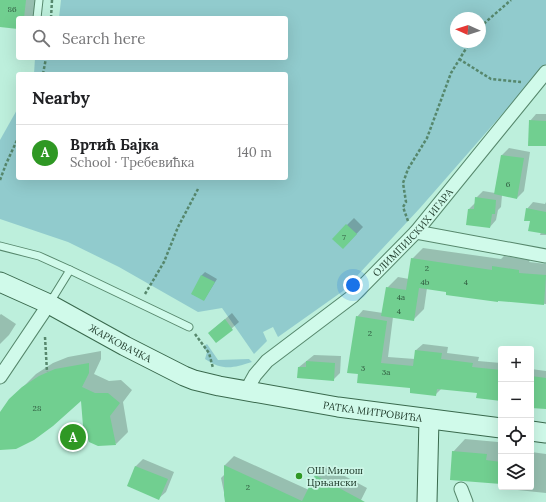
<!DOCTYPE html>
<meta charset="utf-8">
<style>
:root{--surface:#fff;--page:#f6f6f6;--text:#202124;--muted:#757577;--line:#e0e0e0;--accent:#2f9824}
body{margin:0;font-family:Lora,serif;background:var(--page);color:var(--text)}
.controls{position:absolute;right:12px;bottom:12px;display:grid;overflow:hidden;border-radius:4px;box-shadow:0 4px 16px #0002}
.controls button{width:36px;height:36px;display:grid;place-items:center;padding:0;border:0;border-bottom:1px solid var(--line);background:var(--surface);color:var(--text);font:20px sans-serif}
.compass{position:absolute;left:450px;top:12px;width:36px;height:36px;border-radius:50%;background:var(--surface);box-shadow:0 4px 16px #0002;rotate:273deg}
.you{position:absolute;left:353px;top:285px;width:14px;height:14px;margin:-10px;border:3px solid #fff;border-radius:50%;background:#1a73e8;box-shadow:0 0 0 6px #1a73e833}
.badge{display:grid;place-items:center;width:26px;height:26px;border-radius:50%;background:var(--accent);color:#fff;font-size:13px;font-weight:700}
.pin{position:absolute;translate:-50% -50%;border:2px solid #fff;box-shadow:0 1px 4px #0006}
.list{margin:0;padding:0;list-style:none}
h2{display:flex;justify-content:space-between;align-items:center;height:52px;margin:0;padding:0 16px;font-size:17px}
h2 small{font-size:13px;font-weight:400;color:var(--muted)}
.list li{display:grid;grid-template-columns:26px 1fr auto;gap:12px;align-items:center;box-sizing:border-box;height:56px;padding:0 16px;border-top:1px solid var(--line)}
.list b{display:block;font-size:15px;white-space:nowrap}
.list p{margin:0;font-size:13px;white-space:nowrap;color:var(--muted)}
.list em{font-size:13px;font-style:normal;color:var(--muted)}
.icon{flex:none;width:22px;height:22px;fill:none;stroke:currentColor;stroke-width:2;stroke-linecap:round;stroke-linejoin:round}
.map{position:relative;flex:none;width:546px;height:502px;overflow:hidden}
.search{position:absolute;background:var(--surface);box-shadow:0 4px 16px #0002;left:16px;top:16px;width:272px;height:44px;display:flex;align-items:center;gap:10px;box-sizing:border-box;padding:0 14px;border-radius:4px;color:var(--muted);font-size:15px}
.panel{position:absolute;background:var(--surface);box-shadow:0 4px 16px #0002;left:16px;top:72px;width:272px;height:108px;border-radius:4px}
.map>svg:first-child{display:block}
.green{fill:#91cbcd;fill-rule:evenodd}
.shadow{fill:#0003}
.building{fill:#71cf90}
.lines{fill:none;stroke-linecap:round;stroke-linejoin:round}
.lane-casing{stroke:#56876c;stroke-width:9}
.street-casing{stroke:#56876c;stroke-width:15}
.secondary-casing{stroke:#39694d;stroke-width:21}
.path{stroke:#56876c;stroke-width:2.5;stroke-dasharray:3 2;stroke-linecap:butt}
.lane{stroke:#d0faea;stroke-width:7}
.street{stroke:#d0faea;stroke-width:13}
.secondary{stroke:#d0faea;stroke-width:19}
.poi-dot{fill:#2f9824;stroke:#cdf6e7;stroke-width:1.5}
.labels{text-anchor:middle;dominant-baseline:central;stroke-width:3.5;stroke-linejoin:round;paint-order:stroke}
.number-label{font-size:8px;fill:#305c40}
.street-label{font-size:10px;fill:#1b3626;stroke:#cdf6e7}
.poi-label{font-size:10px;fill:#1b3626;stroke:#cdf6e7;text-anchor:start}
</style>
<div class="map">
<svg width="546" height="502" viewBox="0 0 546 502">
<rect width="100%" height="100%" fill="#bdefdc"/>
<g class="green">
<path d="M61 0H546V64L420 208 343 291 278 337 273 327 263 332 267 341 254 354 222 308 198 312 119 267 68 242 0 219V140L18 108V178H286V74H34L35 58H286V18H59ZM456 18H480V42H456Z"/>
<path d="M207 344 218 360 249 359 252 362C233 368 223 371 205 359L207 352 203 347Z"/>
</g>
<g class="shadow">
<polygon points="0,0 41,0 40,11 33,18 18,18 18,28 0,26"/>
<polygon points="536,114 546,114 546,145 530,121"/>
<polygon points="509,148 530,152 524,191 517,198 502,195 501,207 498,210 496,220 490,227 469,209 476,202 476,198 483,191 495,193 502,155"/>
<polygon points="533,202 545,204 546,202 546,235 540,235 541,232 531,221 527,209"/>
<polygon points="354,218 363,227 349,242 333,239"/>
<polygon points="423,248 501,259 504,256 530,260 529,262 546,264 546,304 498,300 427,288 424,309 413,320 393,317 388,357 415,359 416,350 423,344 448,347 447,353 479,357 478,361 501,363 501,400 478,392 442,388 435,395 411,387 358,382 357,317 363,310 383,313 387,288 398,277 409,279 412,259"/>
<polygon points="205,272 217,279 204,300 192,294 202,275"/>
<polygon points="232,313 239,322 216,342 209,333"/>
<polygon points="1,314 16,324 9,335 0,344 0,315"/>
<polygon points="101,351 101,359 94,374 109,381 121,380 132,390 123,402 128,432 116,444 82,399 0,449 0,415 10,400 36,374 53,363 68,357"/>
<polygon points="314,355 341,356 340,373 333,380 299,367"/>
<polygon points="531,369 546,371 546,408 531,407"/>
<polygon points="465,439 498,442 498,448 501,448 501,487 531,487 531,452 546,454 546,493 498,488 499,482 453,452"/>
<polygon points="234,456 309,490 316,476 326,466 367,488 360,502 226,502 221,478 225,474 225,465"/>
<polygon points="143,459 174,472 166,492 159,498 128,486 136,466"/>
</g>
<g class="building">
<polygon points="0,0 26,0 24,18 18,18 18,29 0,27"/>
<polygon points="529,120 546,121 546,146 528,146"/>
<polygon points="501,155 524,158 517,199 494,194"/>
<polygon points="475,197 496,200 495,214 492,214 490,228 466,225 468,209 474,209"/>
<polygon points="526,208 546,212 546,234 528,231 530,221 524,221"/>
<polygon points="346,224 357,234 343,249 332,239"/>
<polygon points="411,258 492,270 492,266 519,270 519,273 546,275 544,305 498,301 498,302 446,295 446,292 419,288 414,321 381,316 386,287 406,290"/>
<polygon points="201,275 215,282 204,301 191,294"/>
<polygon points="356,316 387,321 381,363 413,366 415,350 442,353 441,359 473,363 472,367 501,370 501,401 476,398 477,393 437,389 436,396 410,393 410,388 357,383 358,374 347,373"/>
<polygon points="225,319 233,330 216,343 208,333"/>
<polygon points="306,361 335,363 334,381 297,378 298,367 306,367"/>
<polygon points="89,363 89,373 82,387 95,393 108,393 120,403 110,416 116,445 98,446 89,442 83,426 81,401 53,426 34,440 16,449 0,450 0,412 9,399 22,387 39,376 55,369"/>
<polygon points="531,376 546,378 546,409 531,408"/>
<polygon points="452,451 487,454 486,460 501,462 501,484 450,480"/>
<polygon points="224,465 302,501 315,475 365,502 225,502 224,495"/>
<polygon points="135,466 168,479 159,500 127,486"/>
</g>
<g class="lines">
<g class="lane-casing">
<g id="lane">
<polyline points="37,18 39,0"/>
<polyline points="0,246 39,256 70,270 189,327"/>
<polyline points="49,304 70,270"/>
</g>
</g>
<g class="street-casing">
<g id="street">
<polyline points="416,232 546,256"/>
<polyline points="0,377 49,304"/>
<path id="s1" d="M246 391 255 375 267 361 353 296 416 232 546 72"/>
<polyline points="461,489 466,502"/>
</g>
</g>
<g class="secondary-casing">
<g id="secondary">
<path id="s2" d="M0 282 49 304 125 346 184 376 194 380 219 386 338 407 501 428"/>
<polyline points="531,431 546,433"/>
<polyline points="427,502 429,419"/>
</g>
</g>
<g class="path">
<polyline points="51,18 52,0"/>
<polyline points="480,27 511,0"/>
<polyline points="459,59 491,79 521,82"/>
<polyline points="43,74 46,58"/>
<polyline points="0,180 6,164 18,138"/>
<polyline points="408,221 403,207 406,202 403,183 408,169 427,138 451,73 470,42"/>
<polyline points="145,294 164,262 178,227 198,189"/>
<polyline points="195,334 209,353 213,368"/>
<polyline points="45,337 47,372"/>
</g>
<use href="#lane" class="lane"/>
<use href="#street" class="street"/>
<use href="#secondary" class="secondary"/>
</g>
<circle class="poi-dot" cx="299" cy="476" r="4"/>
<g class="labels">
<g class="number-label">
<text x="12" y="9">86</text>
<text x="508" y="184">6</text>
<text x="344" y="237">7</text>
<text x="427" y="268">2</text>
<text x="425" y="282">4b</text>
<text x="466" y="282">4</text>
<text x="401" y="297">4a</text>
<text x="399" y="311">4</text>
<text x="370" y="333">2</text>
<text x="363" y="368">3</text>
<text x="386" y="372">3a</text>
<text x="37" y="408">28</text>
<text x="248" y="487">2</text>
</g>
<g class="street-label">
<text stroke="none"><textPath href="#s1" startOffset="232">ОЛИМПИЈСКИХ ИГАРА</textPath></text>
<text stroke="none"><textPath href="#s2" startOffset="135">ЖАРКОВАЧКА</textPath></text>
<text stroke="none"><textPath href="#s2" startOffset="399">РАТКА МИТРОВИЋА</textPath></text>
</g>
<g class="poi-label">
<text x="307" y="470">ОШ Милош<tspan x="307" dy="12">Црњански</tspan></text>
</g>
</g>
</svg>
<div class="controls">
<button>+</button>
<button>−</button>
<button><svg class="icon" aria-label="locate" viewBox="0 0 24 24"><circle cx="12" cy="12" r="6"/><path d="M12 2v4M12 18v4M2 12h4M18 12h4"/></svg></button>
<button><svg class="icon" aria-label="layers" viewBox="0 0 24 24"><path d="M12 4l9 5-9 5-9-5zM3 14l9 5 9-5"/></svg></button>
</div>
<svg class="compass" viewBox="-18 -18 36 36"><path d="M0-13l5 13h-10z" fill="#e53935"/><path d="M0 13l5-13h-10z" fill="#757577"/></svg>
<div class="you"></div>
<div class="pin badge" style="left:73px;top:437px">A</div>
<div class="search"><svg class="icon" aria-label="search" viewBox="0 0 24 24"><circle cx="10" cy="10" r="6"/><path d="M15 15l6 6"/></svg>Search here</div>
<section class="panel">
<h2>Nearby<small></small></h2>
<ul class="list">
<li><span class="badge">A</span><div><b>Вртић Бајка</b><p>School · Требевићка</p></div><em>140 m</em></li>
</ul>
</section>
</div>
